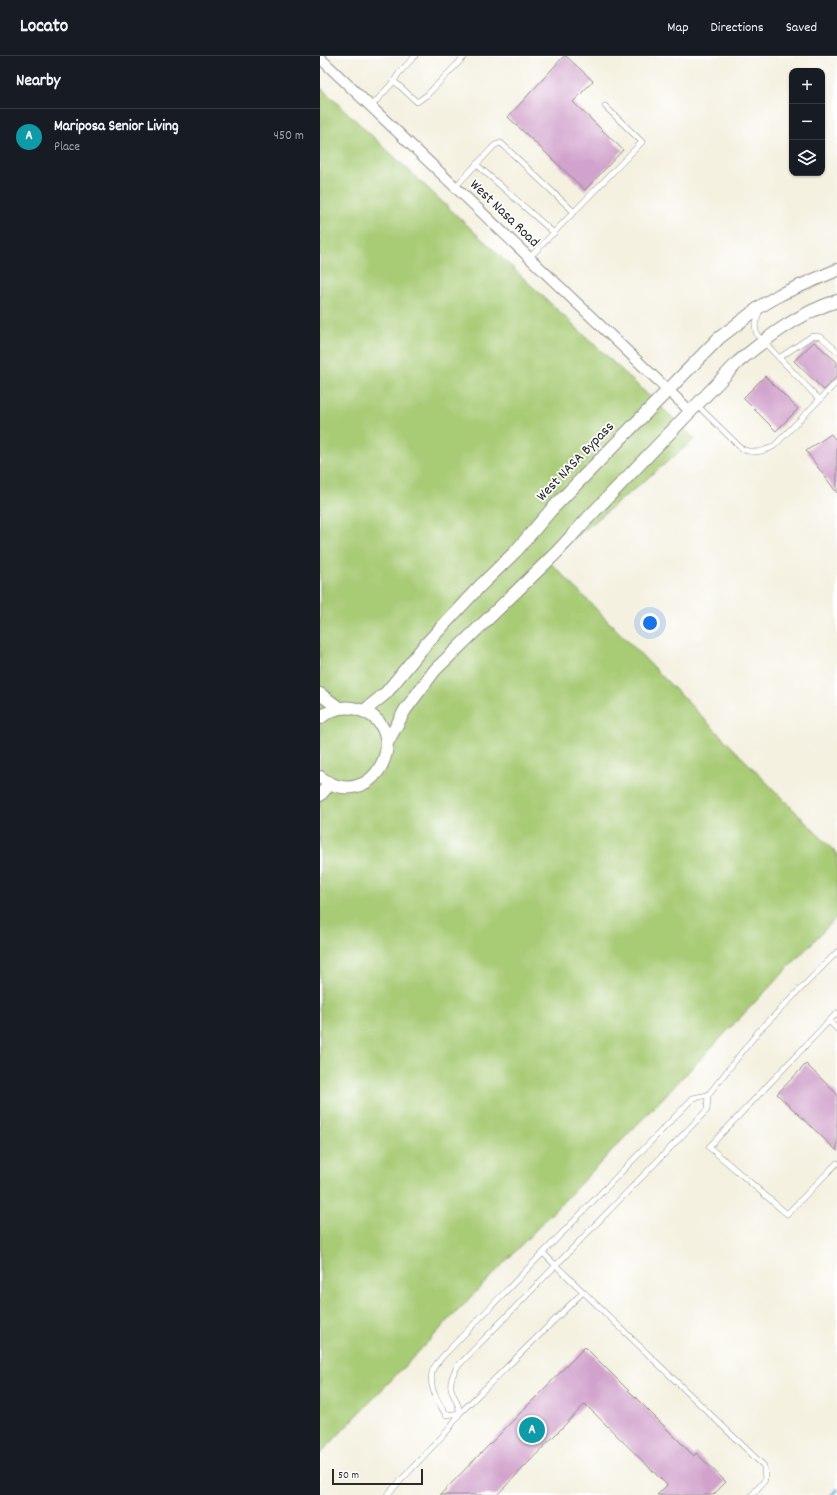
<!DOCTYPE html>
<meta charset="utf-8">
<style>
:root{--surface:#171b24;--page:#242831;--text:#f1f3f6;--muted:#9ea1a6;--line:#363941;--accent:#d1495b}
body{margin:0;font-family:Dekko,sans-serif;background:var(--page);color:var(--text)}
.controls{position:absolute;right:12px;top:12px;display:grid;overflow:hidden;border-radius:8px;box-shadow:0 1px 3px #0004}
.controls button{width:36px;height:36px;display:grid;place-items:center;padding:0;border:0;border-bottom:1px solid var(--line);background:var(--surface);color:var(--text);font:20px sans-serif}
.scale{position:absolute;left:12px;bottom:10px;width:91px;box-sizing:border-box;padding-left:4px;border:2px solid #2b2b2b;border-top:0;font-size:11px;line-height:14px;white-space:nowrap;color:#2b2b2b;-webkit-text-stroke:3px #fff;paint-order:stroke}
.you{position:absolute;left:330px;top:567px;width:14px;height:14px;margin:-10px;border:3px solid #fff;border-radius:50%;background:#1a73e8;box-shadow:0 0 0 6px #1a73e833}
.badge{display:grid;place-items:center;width:26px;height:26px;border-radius:50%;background:var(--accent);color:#fff;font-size:13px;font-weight:700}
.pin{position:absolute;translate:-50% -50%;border:2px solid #fff;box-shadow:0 1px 4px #0006}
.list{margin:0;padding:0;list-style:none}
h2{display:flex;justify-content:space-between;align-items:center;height:52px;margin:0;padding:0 16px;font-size:17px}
h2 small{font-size:13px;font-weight:400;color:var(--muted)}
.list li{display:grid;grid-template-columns:26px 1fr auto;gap:12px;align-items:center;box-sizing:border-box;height:56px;padding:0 16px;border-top:1px solid var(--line)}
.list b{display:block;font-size:15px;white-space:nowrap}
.list p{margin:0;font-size:13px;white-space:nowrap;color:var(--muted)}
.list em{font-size:13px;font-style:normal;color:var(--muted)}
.icon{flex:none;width:22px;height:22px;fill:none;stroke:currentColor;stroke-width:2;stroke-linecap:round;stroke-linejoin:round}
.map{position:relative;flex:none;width:517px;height:1439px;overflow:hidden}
header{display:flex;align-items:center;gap:24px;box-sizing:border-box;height:56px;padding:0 20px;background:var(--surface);border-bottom:1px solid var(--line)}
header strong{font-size:19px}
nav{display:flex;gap:22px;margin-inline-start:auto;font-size:14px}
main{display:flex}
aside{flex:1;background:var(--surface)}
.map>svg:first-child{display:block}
.green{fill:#a8cb75;stroke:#6a7b50}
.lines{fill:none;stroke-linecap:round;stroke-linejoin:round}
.stream{stroke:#5ca2d2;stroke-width:3.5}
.building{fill:#d1a2cc}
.service-casing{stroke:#908e86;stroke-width:6}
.minor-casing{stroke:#908e86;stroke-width:12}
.tertiary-casing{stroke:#908e86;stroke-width:14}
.service{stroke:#fff;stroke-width:5}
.minor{stroke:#fff;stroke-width:10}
.tertiary{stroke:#fff;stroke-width:12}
.labels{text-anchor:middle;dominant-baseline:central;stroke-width:3.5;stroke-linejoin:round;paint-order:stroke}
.street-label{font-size:15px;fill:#2b2b2b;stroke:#fff}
</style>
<header>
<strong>Locato</strong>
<nav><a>Map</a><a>Directions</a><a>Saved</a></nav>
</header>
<main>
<aside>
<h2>Nearby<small></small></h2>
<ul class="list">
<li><span class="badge" style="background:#0f9aa8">A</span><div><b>Mariposa Senior Living</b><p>Place</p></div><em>450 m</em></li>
</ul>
</aside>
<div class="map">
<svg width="517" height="1439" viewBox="0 0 517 1439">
<rect width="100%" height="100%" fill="#fff"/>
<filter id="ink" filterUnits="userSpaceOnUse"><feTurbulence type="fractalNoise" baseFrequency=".025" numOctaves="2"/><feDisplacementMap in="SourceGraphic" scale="8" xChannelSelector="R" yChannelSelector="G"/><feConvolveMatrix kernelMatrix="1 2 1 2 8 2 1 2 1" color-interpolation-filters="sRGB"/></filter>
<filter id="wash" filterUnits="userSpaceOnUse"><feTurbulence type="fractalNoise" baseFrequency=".012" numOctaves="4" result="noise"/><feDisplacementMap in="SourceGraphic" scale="16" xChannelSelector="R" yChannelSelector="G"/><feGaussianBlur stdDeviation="0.9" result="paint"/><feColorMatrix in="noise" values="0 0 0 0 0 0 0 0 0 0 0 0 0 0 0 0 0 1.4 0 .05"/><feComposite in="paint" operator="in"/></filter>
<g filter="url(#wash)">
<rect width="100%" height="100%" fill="#f4f1e1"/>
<polygon class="green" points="0,31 375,383 228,504 517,798 517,861 0,1398"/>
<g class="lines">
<polyline class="stream" points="512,1439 517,1434"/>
</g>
<g id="blocks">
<g class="building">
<polygon points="244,0 246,0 273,25 253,46 303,94 265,134 188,61"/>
<polygon points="494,286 517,306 517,320 504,334 474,305"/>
<polygon points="445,320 478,353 456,375 423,342"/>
<polygon points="511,378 517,386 517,437 486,395"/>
<polygon points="486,1008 517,1038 517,1095 457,1038"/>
<polygon points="265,1291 374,1400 376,1397 406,1426 393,1439 337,1439 347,1429 265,1348 177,1439 120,1439"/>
</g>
</g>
</g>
<g filter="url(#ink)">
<use href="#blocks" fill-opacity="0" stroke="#908e86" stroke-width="1"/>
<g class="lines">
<g class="service-casing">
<g id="service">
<polyline points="74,25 79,17 95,0"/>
<polyline points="51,51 74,25 97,46 107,39 145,0"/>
<polyline points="156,108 234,177"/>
<polyline points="135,131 175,89 181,87 254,156"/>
<polyline points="209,202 322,86 285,50"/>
<polyline points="440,253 435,270 437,279 500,344"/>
<polyline points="459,302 492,280 501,281 517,295"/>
<path d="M377 349 422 393C434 398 443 396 454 390L517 326"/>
<polyline points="509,965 517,957"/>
<polyline points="517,973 509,965 389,1091 467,1158 517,1107"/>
<polyline points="224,1198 444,1410 445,1424 432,1439"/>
<path d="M140 1357C136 1335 123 1336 137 1311L387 1054 388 1039 438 976 517 896"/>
<path d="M140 1357 126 1359C118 1346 107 1329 113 1313 115 1309 120 1304 123 1300L373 1042 388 1039"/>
<polyline points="67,1439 128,1374 140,1357 263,1236"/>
</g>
</g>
<g class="minor-casing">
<polyline id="minor" points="0,2 370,355"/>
</g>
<g class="tertiary-casing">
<g id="tertiary">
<polyline points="0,638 19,652"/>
<polyline points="44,655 66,637 105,589 159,531 196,495 231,454 399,282 441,250 461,238 517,214"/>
<path d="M0 662C11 653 23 649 37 653 98 670 54 762 0 721"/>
<path d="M67 687 85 654 115 614 236 497 267 463 418 306C448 281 479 257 517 245"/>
<polyline points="0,739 10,728"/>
</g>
</g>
<use href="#service" class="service"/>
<use href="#minor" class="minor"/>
<use href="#tertiary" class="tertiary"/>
</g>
</g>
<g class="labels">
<g class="street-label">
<text transform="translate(184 158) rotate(44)">West Nasa Road</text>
<text transform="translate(256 406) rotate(-46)">West NASA Bypass</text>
</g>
</g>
</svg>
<div class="controls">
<button>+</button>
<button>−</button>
<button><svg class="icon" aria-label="layers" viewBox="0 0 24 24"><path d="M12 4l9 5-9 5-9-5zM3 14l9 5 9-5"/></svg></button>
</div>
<div class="scale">50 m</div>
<div class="you"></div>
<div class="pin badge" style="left:212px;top:1374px;background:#0f9aa8">A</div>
</div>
</main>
